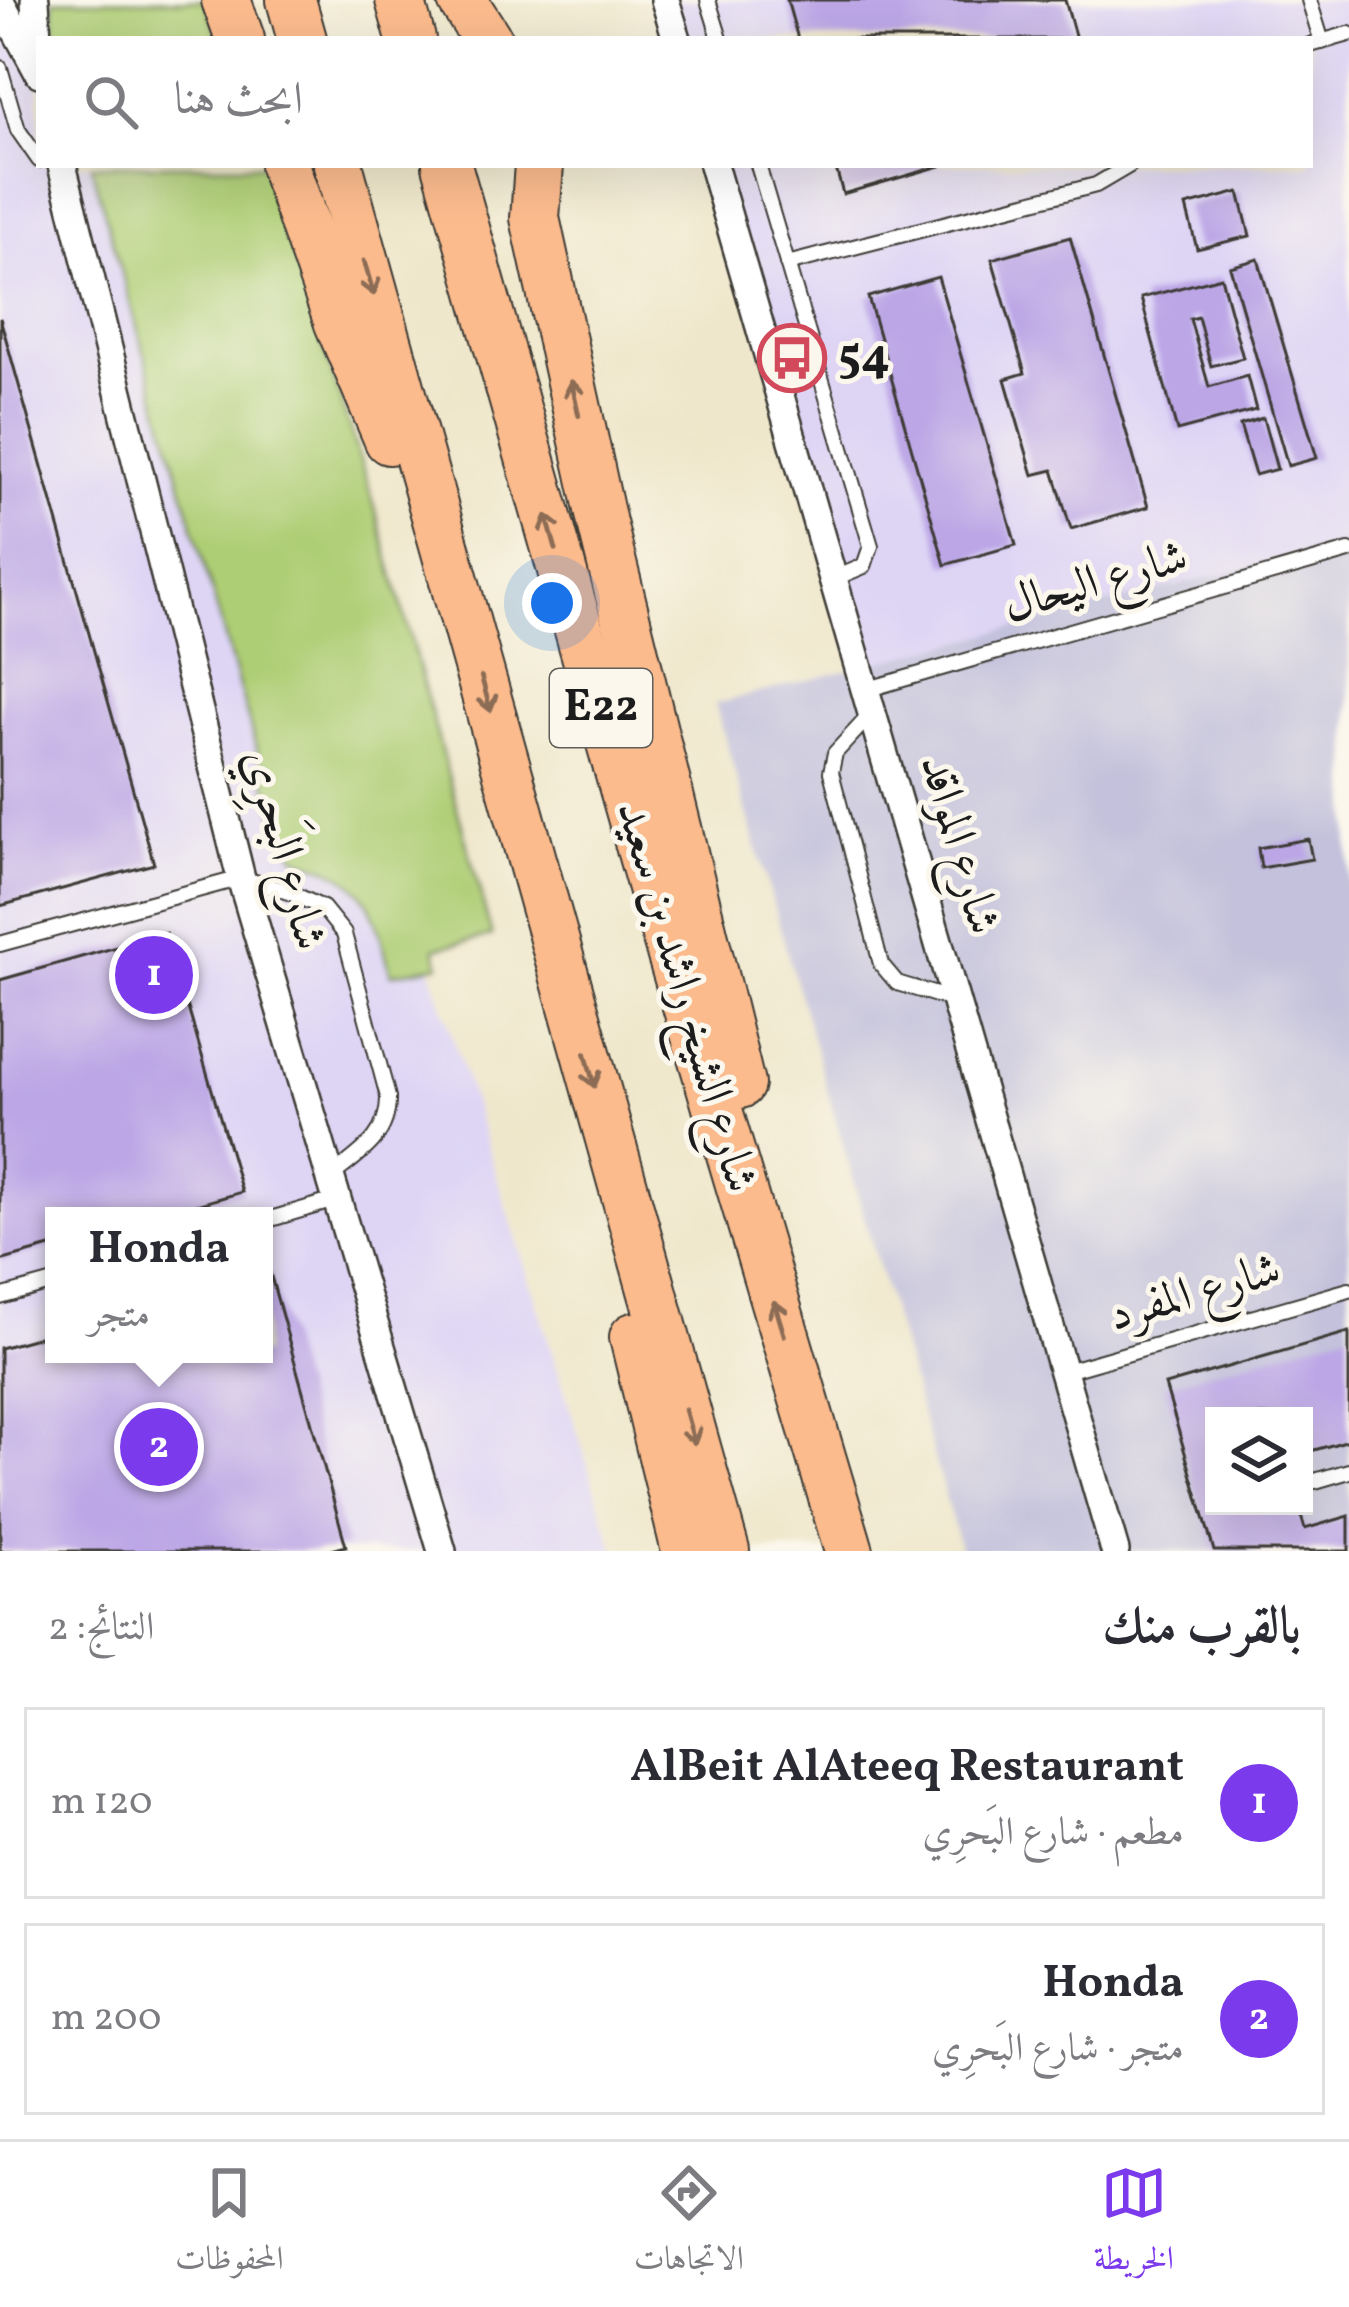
<!DOCTYPE html>
<html lang="ar">
<meta charset="utf-8">
<style>
:root{--surface:#fff;--page:#f7f7f7;--text:#2b2b33;--muted:#7c7c81;--line:#e1e1e2;--accent:#7c3aed}
body{margin:0;font-family:Vollkorn,Amiri,serif;background:var(--page);color:var(--text);direction:rtl}
.controls{position:absolute;right:36px;bottom:36px;display:grid;overflow:hidden;border-radius:0px;box-shadow:0 12px 48px #0002}
.controls button{width:108px;height:108px;display:grid;place-items:center;padding:0;border:0;border-bottom:3px solid var(--line);background:var(--surface);color:var(--text);font:60px sans-serif}
.you{position:absolute;left:552px;top:603px;width:42px;height:42px;margin:-30px;border:9px solid #fff;border-radius:50%;background:#1a73e8;box-shadow:0 0 0 18px #1a73e833}
.badge{display:grid;place-items:center;width:78px;height:78px;border-radius:50%;background:var(--accent);color:#fff;font-size:39px;font-weight:700}
.pin{position:absolute;translate:-50% -50%;border:6px solid #fff;box-shadow:0 3px 12px #0006}
.popup{position:absolute;left:45px;top:1207px;width:228px;height:156px;box-sizing:border-box;display:grid;place-content:center;border-radius:0px;background:var(--surface);filter:drop-shadow(0 3px 9px #0005);font-size:39px;white-space:nowrap;color:var(--muted)}
.popup b{font-size:45px;color:var(--text)}
.popup::after{content:'';position:absolute;left:50%;top:100%;margin-left:-24px;border:24px solid transparent;border-top-color:var(--surface)}
.list{margin:0;padding:0;list-style:none}
h2{display:flex;justify-content:space-between;align-items:center;height:156px;margin:0;padding:0 48px;font-size:51px}
h2 small{font-size:39px;font-weight:400;color:var(--muted)}
.list li{display:grid;grid-template-columns:78px 1fr auto;gap:36px;align-items:center;box-sizing:border-box;height:192px;margin:0 24px 24px;padding:0 24px;border:3px solid var(--line);border-radius:0px}
.list b{display:block;font-size:45px;white-space:nowrap}
.list p{margin:0;font-size:39px;white-space:nowrap;color:var(--muted)}
.list em{font-size:39px;font-style:normal;color:var(--muted)}
.icon{flex:none;width:66px;height:66px;fill:none;stroke:currentColor;stroke-width:2;stroke-linecap:round;stroke-linejoin:round}
.map{position:relative;flex:none;width:1349px;height:1551px;overflow:hidden;direction:ltr}
.search{position:absolute;background:var(--surface);box-shadow:0 12px 48px #0002;left:36px;right:36px;top:36px;height:132px;display:flex;align-items:center;gap:30px;box-sizing:border-box;padding:0 42px;border-radius:0px;color:var(--muted);font-size:45px}
.sheet{height:588px;background:var(--surface)}
nav{display:flex;justify-content:space-around;align-items:center;box-sizing:border-box;height:168px;border-top:3px solid var(--line);background:var(--surface);font-size:33px;color:var(--muted)}
nav a{display:grid;justify-items:center;gap:6px}
nav .on{color:var(--accent)}
.map>svg:first-child{display:block}
.built{fill:#ded5f5;fill-rule:evenodd}
.industrial{fill:#c3c1db;fill-rule:evenodd}
.green{fill:#aece75;stroke:#657548;stroke-width:3}
.building{fill:#bca6e6}
.lines{fill:none;stroke-linecap:round;stroke-linejoin:round}
.service-casing{stroke:#3c3a36;stroke-width:18}
.minor-casing{stroke:#3c3a36;stroke-width:32}
.trunk-casing{stroke:#3c3a36;stroke-width:52}
.service{stroke:#fff;stroke-width:14}
.minor{stroke:#fff;stroke-width:27}
.trunk{stroke:#fbbb8d;stroke-width:48}
.oneway{stroke:#8c6c54}
.labels{text-anchor:middle;dominant-baseline:central;stroke-width:10;stroke-linejoin:round;paint-order:stroke}
.shield{fill:#fbf7ec;stroke:#5f5e5a;stroke-width:3}
.shield-label{font-size:45px;font-weight:bold;fill:#1c1c1c}
.poi-label{font-size:48px;font-weight:bold;fill:#1c1c1c;stroke:#fbf7ec;text-anchor:start}
.street-label{font-size:48px;fill:#1c1c1c;stroke:#fbf7ec}
</style>
<div class="map">
<svg width="1349" height="1551" viewBox="0 0 1349 1551">
<rect width="100%" height="100%" fill="#fbf7ec"/>
<filter id="ink" filterUnits="userSpaceOnUse"><feTurbulence type="fractalNoise" baseFrequency=".00833" numOctaves="2"/><feDisplacementMap in="SourceGraphic" scale="24" xChannelSelector="R" yChannelSelector="G"/><feConvolveMatrix kernelMatrix="1 2 1 2 8 2 1 2 1" color-interpolation-filters="sRGB"/></filter>
<filter id="wash" filterUnits="userSpaceOnUse"><feTurbulence type="fractalNoise" baseFrequency=".004" numOctaves="4" result="noise"/><feDisplacementMap in="SourceGraphic" scale="48" xChannelSelector="R" yChannelSelector="G"/><feGaussianBlur stdDeviation="2.7" result="paint"/><feColorMatrix in="noise" values="0 0 0 0 0 0 0 0 0 0 0 0 0 0 0 0 0 1.4 0 .05"/><feComposite in="paint" operator="in"/></filter>
<g filter="url(#wash)">
<rect width="100%" height="100%" fill="#efe7cb"/>
<g class="built">
<path d="M0 0H90L120 39H39V165H177L615 1551H0ZM54 1216H264V1354H54Z"/>
<polygon points="666,0 1349,0 1349,551 865,690 713,165 1310,165 1310,39 677,39"/>
</g>
<path class="industrial" d="M1349 542V1551H961L715 704ZM1214 1416H1304V1506H1214Z"/>
<g class="green">
<polygon points="53,0 205,0 219,39 55,39"/>
<path d="M91 165H264L372 497 492 936 435 948 440 965 391 974C372 904 370 878 297 858L280 832Z"/>
</g>
<g id="blocks">
<g class="building">
<polygon points="787,0 1065,0 1076,39 798,39"/>
<polygon points="835,165 940,165 940,166 843,194"/>
<polygon points="1239,192 1250,236 1197,249 1186,206"/>
<polygon points="1070,237 1148,507 1071,529 1053,470 1033,475 1005,379 1025,373 992,259"/>
<polygon points="1258,259 1317,458 1288,466 1230,267"/>
<polygon points="938,277 1016,545 945,565 868,297"/>
<polygon points="1221,277 1243,358 1211,366 1198,317 1190,319 1209,387 1247,376 1256,410 1177,431 1141,298"/>
<polygon points="0,318 154,864 0,906"/>
<polygon points="1263,418 1277,469 1255,475 1240,425"/>
<polygon points="1308,839 1312,859 1261,868 1258,848"/>
<polygon points="166,933 242,1192 158,1216 54,1216 54,1246 0,1261 0,980"/>
<polygon points="270,1273 346,1546 328,1551 0,1551 0,1348 54,1333 54,1354 264,1354 264,1275"/>
<polygon points="1349,1332 1349,1440 1304,1453 1304,1416 1214,1416 1214,1506 1298,1506 1305,1529 1349,1516 1349,1551 1214,1551 1165,1385"/>
</g>
</g>
</g>
<g filter="url(#ink)">
<use href="#blocks" fill-opacity="0" stroke="#3c3a36" stroke-width="3"/>
<g class="lines">
<g class="service-casing">
<g id="service">
<polyline points="708,0 720,39"/>
<polyline points="1309,0 1322,42"/>
<polyline points="1310,45 1349,34"/>
<polyline points="0,68 18,130 39,160"/>
<polyline points="758,165 871,546 864,566 833,579"/>
<polyline points="787,264 1096,185 1130,165"/>
<polyline points="865,690 1349,551"/>
<polyline points="872,713 835,753 831,772 881,964 897,983 956,1001"/>
<path d="M0 944 241 878 289 892 323 908 344 934 388 1097C389 1137 360 1153 331 1176"/>
<polyline points="264,1221 338,1199"/>
<polyline points="0,1297 54,1282"/>
<polyline points="1063,1372 1349,1290"/>
<polyline points="1315,1481 1349,1471"/>
</g>
</g>
<g class="minor-casing">
<g id="minor">
<polyline points="35,0 38,59"/>
<polyline points="665,0 677,39"/>
<polyline points="0,1 39,73"/>
<polyline points="62,165 241,878 442,1551"/>
<polyline points="713,165 1115,1551"/>
</g>
</g>
<g class="trunk-casing">
<g id="trunk">
<polyline points="226,0 240,39"/>
<polyline points="291,0 302,39"/>
<polyline points="400,0 411,39"/>
<polyline points="462,0 487,39"/>
<polyline points="284,165 339,323 389,440"/>
<polyline points="338,165 725,1551"/>
<polyline points="447,165 657,905 849,1551"/>
<polyline points="539,165 535,218 602,523 740,1084"/>
<polyline points="634,1337 686,1551"/>
</g>
</g>
<use href="#service" class="service"/>
<use href="#minor" class="minor"/>
<use href="#trunk" class="trunk"/>
</g>
<defs><path id="oneway-shaft" d="M-6 0H5M1.5-3L5.5 0L1.5 3" fill="none" stroke-width="1.6" stroke-linecap="round" stroke-linejoin="round" transform="scale(3)"/></defs>
<g class="oneway">
<use href="#oneway-shaft" transform="translate(369 278) rotate(74)"/>
<use href="#oneway-shaft" transform="translate(575 398) rotate(-102)"/>
<use href="#oneway-shaft" transform="translate(551 532) rotate(-106)"/>
<use href="#oneway-shaft" transform="translate(486 694) rotate(75)"/>
<use href="#oneway-shaft" transform="translate(590 1070) rotate(75)"/>
<use href="#oneway-shaft" transform="translate(779 1318) rotate(-107)"/>
<use href="#oneway-shaft" transform="translate(690 1427) rotate(74)"/>
</g>
</g>
<defs>
<g id="bus-ring" transform="scale(3.45)"><circle r="9.5" fill="#fbf7ec" stroke="#d1495b" stroke-width="1.5"/><path d="M-5-6H5V4H4V6H2V4H-2V6H-4V4H-5ZM-3.5-4V0h7V-4ZM-3.5 1.2v1.5H-2V1.2ZM2 1.2v1.5H3.5V1.2Z" fill="#d1495b"/></g>
</defs>
<g fill-rule="evenodd">
<use href="#bus-ring" x="792" y="358"/>
</g>
<g class="labels">
<rect class="shield" x="550" y="669" width="102" height="78" rx="9"/>
<g class="shield-label">
<text x="601" y="708">E22</text>
</g>
<g class="poi-label">
<text x="838" y="358">54</text>
</g>
<g class="street-label">
<text transform="translate(1096 583) rotate(-16)">شارع اليحال</text>
<text transform="translate(958 845) rotate(74)">شارع المواقد</text>
<text transform="translate(283 850) rotate(75)">شارع البَحرِي</text>
<text transform="translate(685 997) rotate(74)">شارع الشيخ راشد بن سعيد</text>
<text transform="translate(1195 1294) rotate(-16)">شارع المفرد</text>
</g>
</g>
</svg>
<div class="controls">
<button><svg class="icon" aria-label="layers" viewBox="0 0 24 24"><path d="M12 4l9 5-9 5-9-5zM3 14l9 5 9-5"/></svg></button>
</div>
<div class="you"></div>
<div class="pin badge" style="left:154px;top:975px">1</div>
<div class="pin badge" style="left:159px;top:1447px">2</div>
<div class="popup"><b>Honda</b>متجر</div>
<div class="search"><svg class="icon" aria-label="search" viewBox="0 0 24 24"><circle cx="10" cy="10" r="6"/><path d="M15 15l6 6"/></svg>ابحث هنا</div>
</div>
<section class="sheet">
<h2>بالقرب منك<small>النتائج: 2</small></h2>
<ul class="list">
<li><span class="badge">1</span><div><b>AlBeit AlAteeq Restaurant</b><p>مطعم · شارع البَحرِي</p></div><em>120 m</em></li>
<li><span class="badge">2</span><div><b>Honda</b><p>متجر · شارع البَحرِي</p></div><em>200 m</em></li>
</ul>
</section>
<nav>
<a class="on"><svg class="icon" aria-label="map" viewBox="0 0 24 24"><path d="M3 6l6-2 6 2 6-2v14l-6 2-6-2-6 2zM9 4v14M15 6v14"/></svg>الخريطة</a>
<a><svg class="icon" aria-label="directions" viewBox="0 0 24 24"><path d="M12 3l9 9-9 9-9-9zM9 14v-3h6M13 9l2 2-2 2"/></svg>الاتجاهات</a>
<a><svg class="icon" aria-label="saved" viewBox="0 0 24 24"><path d="M7 4h10v16l-5-4-5 4z"/></svg>المحفوظات</a>
</nav>
